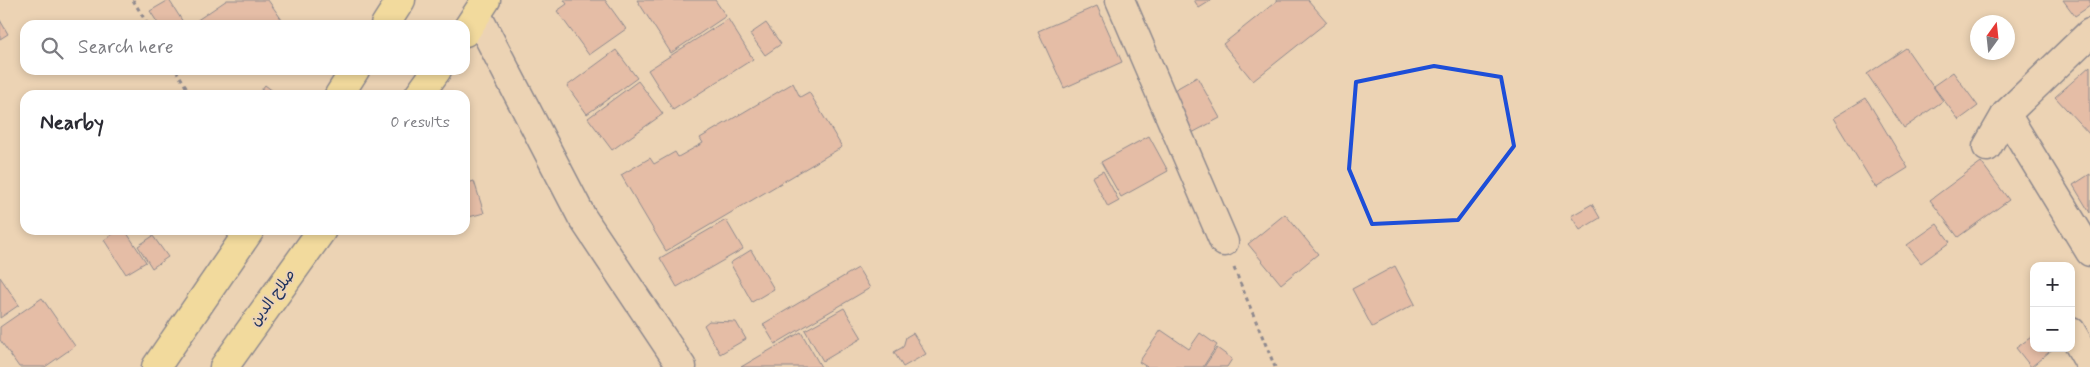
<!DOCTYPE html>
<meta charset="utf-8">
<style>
:root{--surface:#fff;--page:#f7f7f7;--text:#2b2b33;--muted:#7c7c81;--line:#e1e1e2}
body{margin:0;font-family:Mynerve,"Playpen Sans Arabic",sans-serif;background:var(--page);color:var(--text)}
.controls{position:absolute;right:15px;bottom:15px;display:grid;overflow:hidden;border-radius:10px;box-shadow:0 2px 8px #0003}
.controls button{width:45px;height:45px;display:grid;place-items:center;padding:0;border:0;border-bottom:1px solid var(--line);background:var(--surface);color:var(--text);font:25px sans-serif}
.compass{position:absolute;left:1970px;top:15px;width:45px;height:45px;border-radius:50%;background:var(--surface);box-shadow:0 2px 8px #0003;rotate:15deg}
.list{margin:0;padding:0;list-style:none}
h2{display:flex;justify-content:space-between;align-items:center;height:65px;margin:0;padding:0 20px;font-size:21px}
h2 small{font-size:16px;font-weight:400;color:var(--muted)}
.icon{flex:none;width:28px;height:28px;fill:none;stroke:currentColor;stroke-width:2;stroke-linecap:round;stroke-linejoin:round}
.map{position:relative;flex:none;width:2090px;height:367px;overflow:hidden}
.search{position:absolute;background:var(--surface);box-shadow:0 2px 8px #0003;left:20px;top:20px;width:450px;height:55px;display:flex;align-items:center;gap:12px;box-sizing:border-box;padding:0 18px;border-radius:15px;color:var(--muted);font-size:19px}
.panel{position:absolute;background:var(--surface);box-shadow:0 2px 8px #0003;left:20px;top:90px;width:450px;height:145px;border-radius:15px}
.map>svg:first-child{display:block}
.building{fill:#dba295;stroke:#1b2f5e}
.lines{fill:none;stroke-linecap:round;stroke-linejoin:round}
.minor-casing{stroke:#1b2f5e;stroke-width:31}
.highway-casing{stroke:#1b2f5e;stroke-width:31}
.path{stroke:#1b2f5e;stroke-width:3;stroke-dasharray:4 4;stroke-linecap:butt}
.minor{stroke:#ecd3b4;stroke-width:28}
.highway{stroke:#f8e281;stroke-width:28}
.marked{fill:none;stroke:#1d4ed8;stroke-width:4;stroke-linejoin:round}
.labels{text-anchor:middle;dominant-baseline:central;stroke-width:4;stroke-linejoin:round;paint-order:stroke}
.street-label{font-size:15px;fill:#1b2f5e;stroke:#ecd3b4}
</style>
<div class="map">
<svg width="2090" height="367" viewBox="0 0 2090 367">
<rect width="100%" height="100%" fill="#ecd3b4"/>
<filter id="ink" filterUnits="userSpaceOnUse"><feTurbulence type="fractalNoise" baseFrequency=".02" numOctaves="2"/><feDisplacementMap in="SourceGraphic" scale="10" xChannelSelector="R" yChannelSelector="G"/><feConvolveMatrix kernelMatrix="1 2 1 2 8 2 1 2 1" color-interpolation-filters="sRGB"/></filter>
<g filter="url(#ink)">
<g class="building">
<polygon points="169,0 183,22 179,25 159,25 150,11"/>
<polygon points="227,0 268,0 282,20 275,25 198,25 196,21"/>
<polygon points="564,0 605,0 626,29 589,55 557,11 567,4"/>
<polygon points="637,0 715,0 726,16 671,53"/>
<polygon points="1194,0 1212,0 1199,8"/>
<polygon points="1278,0 1308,0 1327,22 1253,81 1223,44"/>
<polygon points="2063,0 2090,0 2090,6 2075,16"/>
<polygon points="1097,6 1122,62 1064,88 1038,31"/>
<polygon points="728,19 753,59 673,110 648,70"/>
<polygon points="0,20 8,34 0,39"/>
<polygon points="766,23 781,44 765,55 750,34"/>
<polygon points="1906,48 1943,101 1904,128 1867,74"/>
<polygon points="616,50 637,78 587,114 567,86"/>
<polygon points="2090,66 2090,135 2055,97"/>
<polygon points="1953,72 1978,106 1959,120 1933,86"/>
<polygon points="1197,77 1220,118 1190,134 1167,94"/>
<polygon points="638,81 663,114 612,150 588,118"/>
<polygon points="793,83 800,97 809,92 842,147 666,251 621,175 650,158 654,164 675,152 678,157 703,143 700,138"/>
<polygon points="265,85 278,95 257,95"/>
<polygon points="1866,98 1908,168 1876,188 1833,118"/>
<polygon points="1149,136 1168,171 1121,197 1101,162"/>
<polygon points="1981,162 2009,200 1958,237 1930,200"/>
<polygon points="1103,171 1119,201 1108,207 1092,177"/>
<polygon points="2090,174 2090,213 2073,185"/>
<polygon points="474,181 484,213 465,218 465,184"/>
<polygon points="1592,204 1600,218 1580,230 1571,216"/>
<polygon points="1285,214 1318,254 1281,284 1248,244"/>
<polygon points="726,220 743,249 677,287 660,258"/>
<polygon points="1937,224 1950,242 1921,263 1907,245"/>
<polygon points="119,230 125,230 146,262 126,274 104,240"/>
<polygon points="153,236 168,257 152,268 138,246"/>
<polygon points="751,250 774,289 752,302 730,263"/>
<polygon points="1395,266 1415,304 1372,327 1352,289"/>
<polygon points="858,268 870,288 775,344 763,324"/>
<polygon points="0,277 19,305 0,318"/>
<polygon points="42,298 75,346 45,367 19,367 0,340 0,327"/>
<polygon points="844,308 862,338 823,361 805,330"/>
<polygon points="709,321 736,322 746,339 720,354 704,325"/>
<polygon points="1161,330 1189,349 1200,333 1217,345 1203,367 1147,367 1139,362"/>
<polygon points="801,332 821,367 741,367"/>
<polygon points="913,333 926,354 903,367 894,352 903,347 906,337"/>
<polygon points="2034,335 2034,348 2054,348 2031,367 2016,348"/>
<polygon points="1217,348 1232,359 1227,367 1204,367"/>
</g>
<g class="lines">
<g class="minor-casing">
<g id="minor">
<polyline points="1120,0 1224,242"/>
<polyline points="477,15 582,217 682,367"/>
<polyline points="2006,114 2090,252"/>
<polyline points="1987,147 2006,114 2090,33"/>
<polyline points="2071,331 2090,364"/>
</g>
</g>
<g class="highway-casing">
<g id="highway">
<polyline points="385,25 401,0"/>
<polyline points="465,32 486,0"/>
<polyline points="339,95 355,70"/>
<polyline points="419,95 437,70"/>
<polyline points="156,367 250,230"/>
<polyline points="224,367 322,230"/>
</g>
</g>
<g class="path">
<polyline points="133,0 148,25"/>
<polyline points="176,70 191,95"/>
<polyline points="1234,268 1275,367"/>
</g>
<use href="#minor" class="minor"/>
<use href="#highway" class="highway"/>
</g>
</g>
<path d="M0 0H2090V367H0ZM1434 66 1501 77 1514 146 1458 220 1372 224 1349 169 1356 82Z" fill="#ecd3b4" fill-opacity=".55" fill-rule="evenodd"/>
<path class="marked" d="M1434 66 1501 77 1514 146 1458 220 1372 224 1349 169 1356 82Z"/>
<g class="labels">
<g class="street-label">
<text transform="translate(273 298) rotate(-54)">صلاح الدين</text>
</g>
</g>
</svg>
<div class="controls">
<button>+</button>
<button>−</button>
</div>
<svg class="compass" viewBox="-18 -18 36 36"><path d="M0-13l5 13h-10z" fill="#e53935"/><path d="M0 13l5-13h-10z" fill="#7c7c81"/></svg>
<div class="search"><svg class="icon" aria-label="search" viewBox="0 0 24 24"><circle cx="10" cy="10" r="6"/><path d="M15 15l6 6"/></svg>Search here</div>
<section class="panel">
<h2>Nearby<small>0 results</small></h2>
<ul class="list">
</ul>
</section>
</div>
